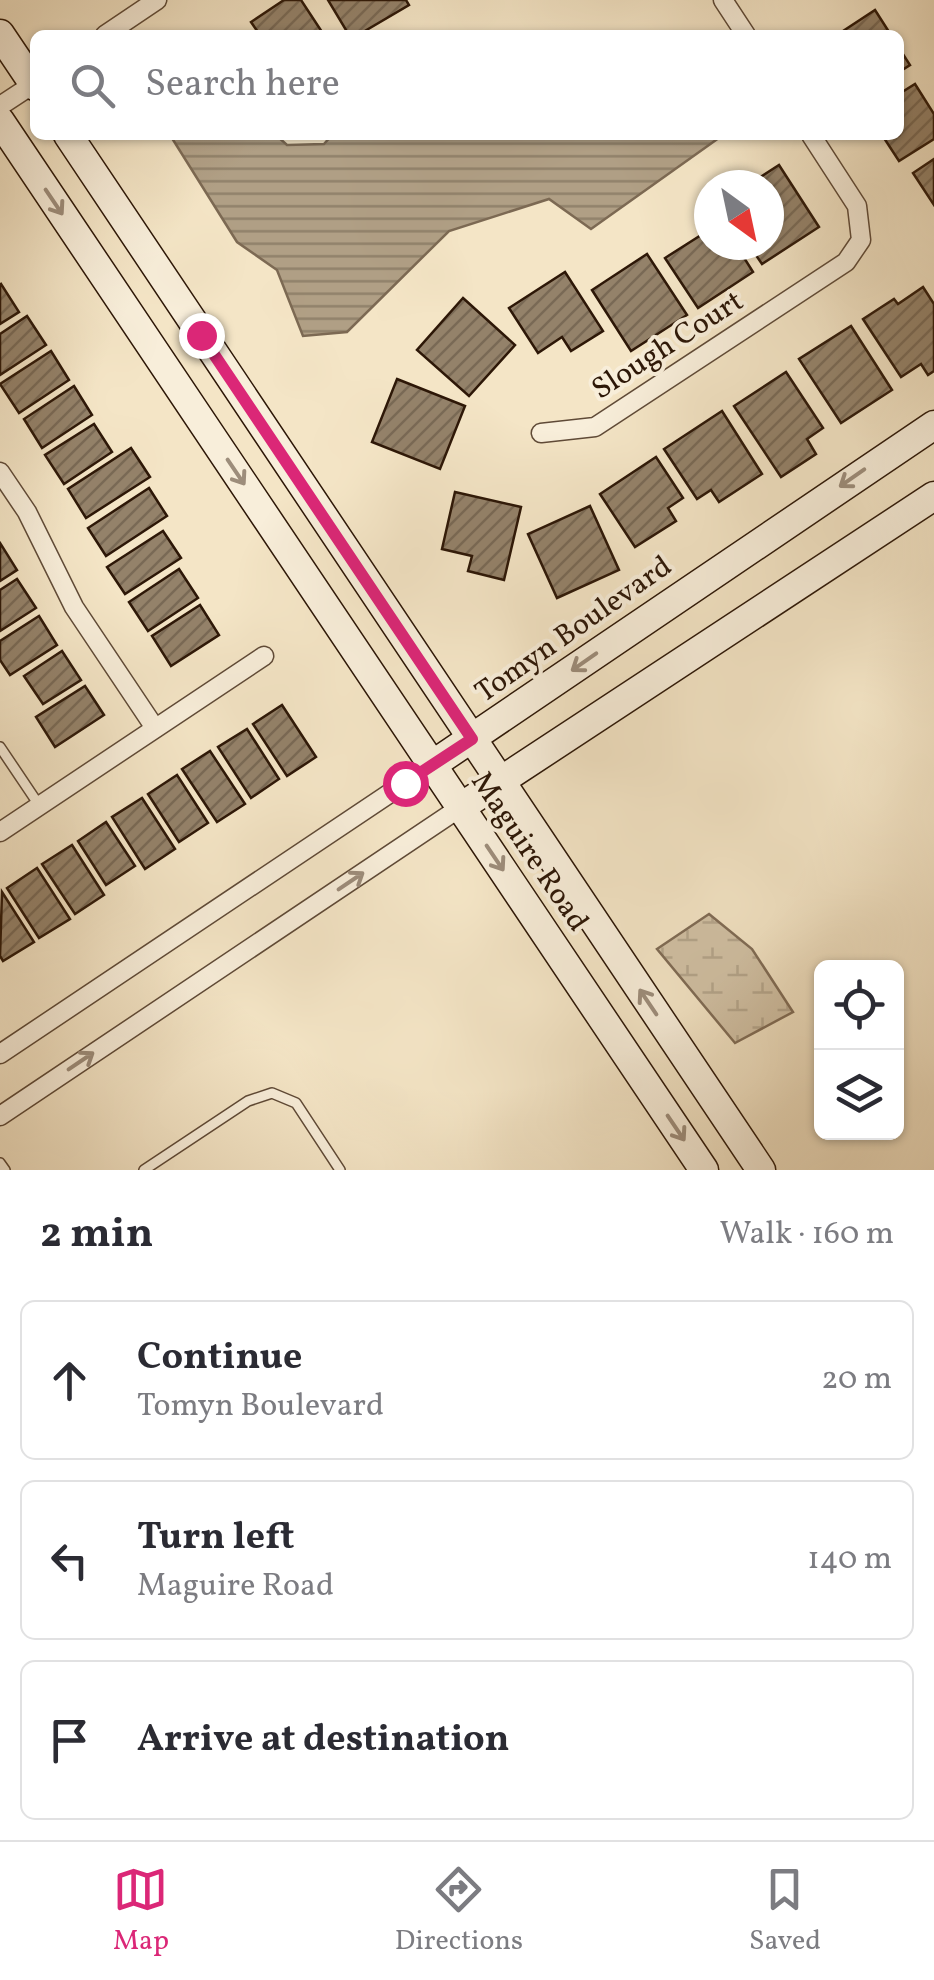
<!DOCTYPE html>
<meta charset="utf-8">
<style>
:root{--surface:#fff;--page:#f7f7f7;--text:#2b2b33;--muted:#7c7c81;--line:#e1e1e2;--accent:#db2777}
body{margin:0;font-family:Vollkorn,serif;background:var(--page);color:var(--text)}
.controls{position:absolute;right:30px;bottom:30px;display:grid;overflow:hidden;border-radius:15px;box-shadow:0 2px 8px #0004}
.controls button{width:90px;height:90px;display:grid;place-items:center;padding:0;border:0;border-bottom:2px solid var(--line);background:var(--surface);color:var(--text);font:50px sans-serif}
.compass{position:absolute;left:694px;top:170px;width:90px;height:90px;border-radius:50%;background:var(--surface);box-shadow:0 2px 8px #0004;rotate:147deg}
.stop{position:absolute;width:30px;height:30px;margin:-22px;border:8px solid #db2777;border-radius:50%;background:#fff}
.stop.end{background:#db2777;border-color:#fff;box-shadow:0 2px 10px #0008}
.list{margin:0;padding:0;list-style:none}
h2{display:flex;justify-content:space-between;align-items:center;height:130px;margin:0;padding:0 40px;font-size:42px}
h2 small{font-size:32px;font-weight:400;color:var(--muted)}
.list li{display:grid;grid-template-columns:65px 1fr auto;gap:30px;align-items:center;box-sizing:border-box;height:160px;margin:0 20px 20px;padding:0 20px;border:2px solid var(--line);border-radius:15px}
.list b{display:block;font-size:38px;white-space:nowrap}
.list p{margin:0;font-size:32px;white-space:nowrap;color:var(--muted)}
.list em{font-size:32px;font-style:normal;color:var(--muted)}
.icon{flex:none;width:55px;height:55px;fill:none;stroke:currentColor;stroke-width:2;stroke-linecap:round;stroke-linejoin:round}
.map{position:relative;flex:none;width:934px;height:1170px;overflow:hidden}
.search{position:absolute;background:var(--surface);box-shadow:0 2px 8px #0004;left:30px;right:30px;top:30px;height:110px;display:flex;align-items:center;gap:25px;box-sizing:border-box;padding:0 35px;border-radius:15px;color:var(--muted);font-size:38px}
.sheet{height:670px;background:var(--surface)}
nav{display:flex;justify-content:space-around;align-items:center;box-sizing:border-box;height:140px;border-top:2px solid var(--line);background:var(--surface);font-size:28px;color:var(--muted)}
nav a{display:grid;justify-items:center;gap:5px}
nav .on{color:var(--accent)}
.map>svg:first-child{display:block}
.wetland{fill:url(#wetland-marsh);stroke:#806c56;stroke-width:2.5}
.water{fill:url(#water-rules);stroke:#7c6953;stroke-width:2.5}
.building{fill:url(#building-hatch);stroke:#2d1707;stroke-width:2.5}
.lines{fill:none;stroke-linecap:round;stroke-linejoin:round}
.lane-casing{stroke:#5f4a37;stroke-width:12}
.street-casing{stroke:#5f4a37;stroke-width:21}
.secondary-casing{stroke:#2d1707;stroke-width:31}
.lane{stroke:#f8eeda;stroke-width:9}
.street{stroke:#f8eeda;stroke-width:18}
.secondary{stroke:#f8eeda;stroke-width:28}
.oneway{stroke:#9d8d7b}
.route{stroke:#db2777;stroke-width:12}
.labels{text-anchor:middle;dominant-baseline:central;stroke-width:8;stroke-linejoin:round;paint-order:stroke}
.street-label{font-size:30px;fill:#2d1707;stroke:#f8eeda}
</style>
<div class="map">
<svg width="934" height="1170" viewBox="0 0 934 1170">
<defs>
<pattern id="wetland-marsh" width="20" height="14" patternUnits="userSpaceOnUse" patternTransform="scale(2.5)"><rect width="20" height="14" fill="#d2c2a6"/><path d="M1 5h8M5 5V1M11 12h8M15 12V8" fill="none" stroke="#b5a68d"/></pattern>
<pattern id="water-rules" width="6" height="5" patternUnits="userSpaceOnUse" patternTransform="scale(2.5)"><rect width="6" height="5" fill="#b09f85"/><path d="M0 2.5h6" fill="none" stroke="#90816b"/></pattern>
<pattern id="building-hatch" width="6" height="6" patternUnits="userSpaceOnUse" patternTransform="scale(2.5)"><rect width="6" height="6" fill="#94826a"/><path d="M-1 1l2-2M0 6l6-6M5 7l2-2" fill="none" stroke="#796955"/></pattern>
</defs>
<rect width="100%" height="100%" fill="#f4e5c6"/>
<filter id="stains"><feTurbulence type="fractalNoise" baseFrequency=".002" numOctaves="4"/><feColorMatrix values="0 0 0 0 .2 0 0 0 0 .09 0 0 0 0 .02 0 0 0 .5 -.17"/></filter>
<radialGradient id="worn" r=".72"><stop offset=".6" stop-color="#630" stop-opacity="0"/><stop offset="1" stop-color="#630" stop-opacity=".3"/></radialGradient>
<polygon class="wetland" points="709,914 752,949 793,1012 735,1043 657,949"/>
<polygon class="water" points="170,135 276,135 287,145 324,144 332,135 723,135 591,229 549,199 449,231 347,332 303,336 277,270 237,242"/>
<g class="building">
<polygon points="284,0 301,0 324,35 260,35 251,22"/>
<polygon points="328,0 406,0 409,5 358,35 349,35"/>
<polygon points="875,10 891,35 837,35"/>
<polygon points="899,48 910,65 899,72"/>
<polygon points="915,84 934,114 934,139 899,161 882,135 899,135 899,94"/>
<polygon points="934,159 934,205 913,173"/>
<polygon points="779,165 819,227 762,264 749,245 769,245 769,185 748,185"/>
<polygon points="709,230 709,245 736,245 753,272 698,308 665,258"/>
<polygon points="647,254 687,315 631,351 592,290"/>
<polygon points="565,272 603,331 571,351 562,337 538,353 509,308"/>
<polygon points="1,284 19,312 0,324 0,285"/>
<polygon points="923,287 934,304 934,371 928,375 921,364 901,377 863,319 894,299 898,304"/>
<polygon points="463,298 515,345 469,396 417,350"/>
<polygon points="27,316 46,345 0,375 0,334"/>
<polygon points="851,326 892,390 841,423 799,359"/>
<polygon points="51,351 69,380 19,413 0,384"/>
<polygon points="786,372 823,428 807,439 816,454 781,477 734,406"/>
<polygon points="397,379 465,406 440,469 372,442"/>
<polygon points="74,386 92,415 42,448 24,419"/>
<polygon points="722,411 762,474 719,502 711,490 697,499 664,449"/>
<polygon points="94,424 112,452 64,484 45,455"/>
<polygon points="131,448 150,477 86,518 68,489"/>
<polygon points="656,457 683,498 668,508 676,521 635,547 600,494"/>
<polygon points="149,488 167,516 106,556 88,528"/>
<polygon points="455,492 521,507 504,580 468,571 472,556 442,549"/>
<polygon points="590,506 619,570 557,598 528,534"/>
<polygon points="163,531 181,558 125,594 107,567"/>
<polygon points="0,543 17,570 0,581"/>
<polygon points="179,569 198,598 148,631 129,602"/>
<polygon points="17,579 36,608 0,631 0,590"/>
<polygon points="200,605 219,635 171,666 152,636"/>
<polygon points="39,616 57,645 10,675 0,660 0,641"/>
<polygon points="62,651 81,680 43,704 24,676"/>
<polygon points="85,686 104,715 55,747 36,717"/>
<polygon points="282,705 316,757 287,776 253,724"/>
<polygon points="247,729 279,779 251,798 218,747"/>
<polygon points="210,751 245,804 217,822 182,769"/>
<polygon points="177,775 208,823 179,842 148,794"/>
<polygon points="142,798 175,849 145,869 112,817"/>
<polygon points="106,822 135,866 106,885 78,841"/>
<polygon points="72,845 104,895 75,914 42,864"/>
<polygon points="37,868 70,919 39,938 7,888"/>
<polygon points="2,892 34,942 3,961 0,956"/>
</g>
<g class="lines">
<g class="lane-casing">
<g id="lane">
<polyline points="0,747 39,805"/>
<polyline points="0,1163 5,1170"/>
<polyline points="144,1170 248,1101 272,1093 296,1103 340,1170"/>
</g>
</g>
<g class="street-casing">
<g id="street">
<polyline points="723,0 746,35"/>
<polyline points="105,35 157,0"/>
<polyline points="0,106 35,83"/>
<polyline points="541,433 595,427 846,262 861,240 857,206 811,135"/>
<polyline points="0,472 27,512 74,607 155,728"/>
<polyline points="0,832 264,656"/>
<polyline points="0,1054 432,765"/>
<polyline points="0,1116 461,807"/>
</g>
</g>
<g class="secondary-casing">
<g id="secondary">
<polyline points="0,34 35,86"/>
<polyline points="0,121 704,1170"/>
<polyline points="68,135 761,1170"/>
<polyline points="432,765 934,425"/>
<polyline points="461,807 934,496"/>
</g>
</g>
<use href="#lane" class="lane"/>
<use href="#street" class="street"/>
<use href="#secondary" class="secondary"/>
</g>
<defs><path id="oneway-shaft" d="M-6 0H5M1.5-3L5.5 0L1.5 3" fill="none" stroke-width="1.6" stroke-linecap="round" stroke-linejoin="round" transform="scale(2.5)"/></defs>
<g class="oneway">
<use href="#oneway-shaft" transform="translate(54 202) rotate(56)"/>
<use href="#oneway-shaft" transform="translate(236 472) rotate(56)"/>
<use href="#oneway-shaft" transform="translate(852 478) rotate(145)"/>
<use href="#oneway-shaft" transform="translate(584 662) rotate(145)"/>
<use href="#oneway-shaft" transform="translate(495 858) rotate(56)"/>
<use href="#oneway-shaft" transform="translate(351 881) rotate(-34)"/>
<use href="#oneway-shaft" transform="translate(648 1002) rotate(-124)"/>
<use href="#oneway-shaft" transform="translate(81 1061) rotate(-34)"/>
<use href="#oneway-shaft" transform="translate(676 1128) rotate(56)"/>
</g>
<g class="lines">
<polyline class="route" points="201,335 472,739 405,783"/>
</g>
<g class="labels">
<g class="street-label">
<text transform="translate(668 346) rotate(-33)">Slough Court</text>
<text transform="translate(574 630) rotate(-35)">Tomyn Boulevard</text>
<text transform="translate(529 852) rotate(56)">Maguire Road</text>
</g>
</g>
<rect width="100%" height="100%" filter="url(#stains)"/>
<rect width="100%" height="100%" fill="url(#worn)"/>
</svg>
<div class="controls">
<button><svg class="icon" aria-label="locate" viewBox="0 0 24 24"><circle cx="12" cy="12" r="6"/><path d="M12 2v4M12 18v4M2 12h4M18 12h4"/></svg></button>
<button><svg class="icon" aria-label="layers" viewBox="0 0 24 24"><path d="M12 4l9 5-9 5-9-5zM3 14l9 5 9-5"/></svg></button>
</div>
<svg class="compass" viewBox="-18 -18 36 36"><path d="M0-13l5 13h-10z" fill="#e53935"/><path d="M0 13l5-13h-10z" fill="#7c7c81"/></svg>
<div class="stop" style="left:405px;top:783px"></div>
<div class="stop end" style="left:201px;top:335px"></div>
<div class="search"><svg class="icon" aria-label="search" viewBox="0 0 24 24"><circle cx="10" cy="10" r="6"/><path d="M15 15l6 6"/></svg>Search here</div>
</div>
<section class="sheet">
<h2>2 min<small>Walk · 160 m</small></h2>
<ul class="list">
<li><svg class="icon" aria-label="ahead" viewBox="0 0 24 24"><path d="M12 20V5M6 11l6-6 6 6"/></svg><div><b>Continue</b><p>Tomyn Boulevard</p></div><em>20 m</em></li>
<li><svg class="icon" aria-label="left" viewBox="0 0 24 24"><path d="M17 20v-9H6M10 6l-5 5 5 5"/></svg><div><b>Turn left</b><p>Maguire Road</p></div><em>140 m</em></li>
<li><svg class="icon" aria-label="arrive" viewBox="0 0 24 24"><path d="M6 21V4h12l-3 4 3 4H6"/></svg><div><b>Arrive at destination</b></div></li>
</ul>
</section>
<nav>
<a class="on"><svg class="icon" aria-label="map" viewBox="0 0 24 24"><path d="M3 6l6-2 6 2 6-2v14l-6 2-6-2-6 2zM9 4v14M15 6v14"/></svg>Map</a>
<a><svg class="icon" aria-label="directions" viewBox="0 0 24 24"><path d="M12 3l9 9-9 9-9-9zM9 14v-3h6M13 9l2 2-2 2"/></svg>Directions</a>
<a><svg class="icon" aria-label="saved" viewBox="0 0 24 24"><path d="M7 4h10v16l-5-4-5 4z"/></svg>Saved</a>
</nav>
